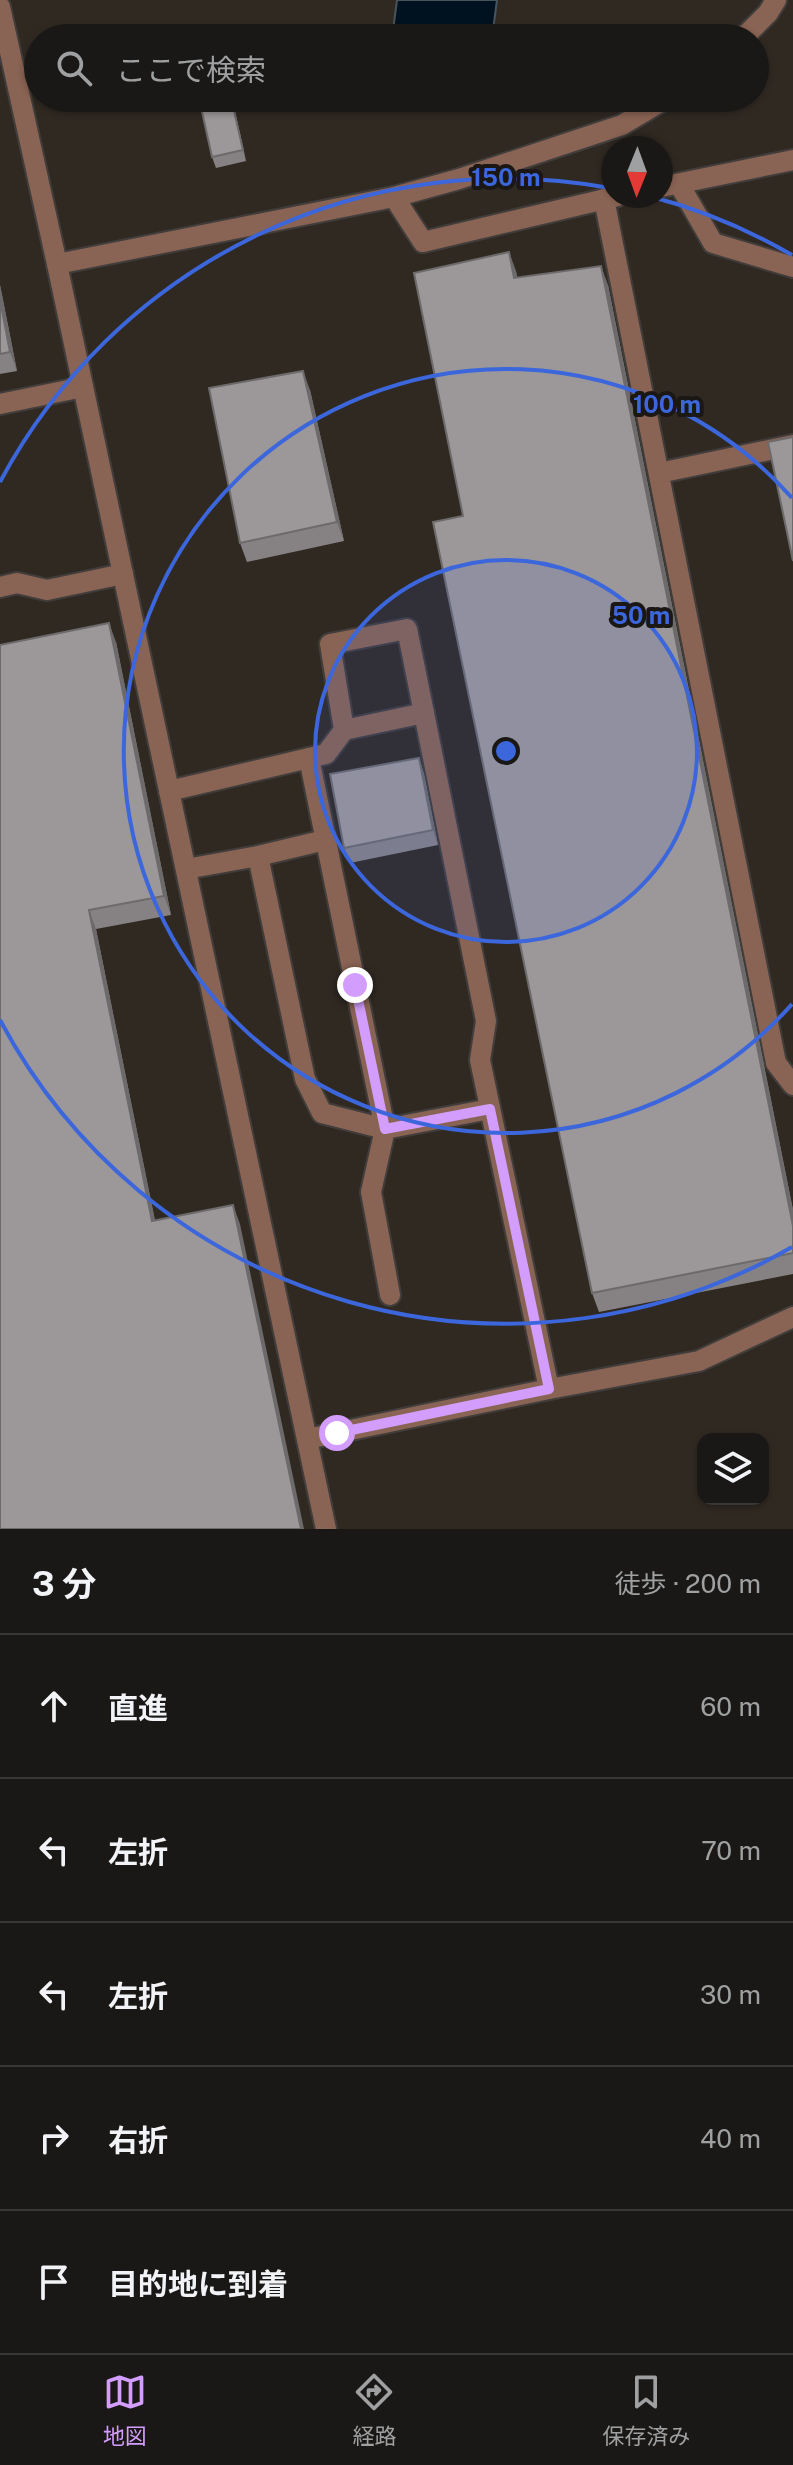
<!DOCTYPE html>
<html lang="ja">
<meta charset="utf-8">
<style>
:root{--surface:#1a1816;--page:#23211f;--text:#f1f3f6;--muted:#9fa0a1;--line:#383735;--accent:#d29dfd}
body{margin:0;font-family:"Public Sans","Noto Sans JP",sans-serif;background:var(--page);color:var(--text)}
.controls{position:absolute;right:24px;bottom:24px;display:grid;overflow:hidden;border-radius:16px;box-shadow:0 2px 6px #0004}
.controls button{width:72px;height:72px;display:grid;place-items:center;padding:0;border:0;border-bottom:2px solid var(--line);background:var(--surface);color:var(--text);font:40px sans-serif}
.compass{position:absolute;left:601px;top:136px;width:72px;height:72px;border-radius:50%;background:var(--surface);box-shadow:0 2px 6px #0004;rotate:181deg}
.stop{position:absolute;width:24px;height:24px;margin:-18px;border:6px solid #d29dfd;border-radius:50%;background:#fff}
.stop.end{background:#d29dfd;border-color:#fff;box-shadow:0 2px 8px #0008}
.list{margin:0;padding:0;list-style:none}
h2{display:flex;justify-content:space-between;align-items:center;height:104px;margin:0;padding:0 32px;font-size:34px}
h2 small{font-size:26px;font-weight:400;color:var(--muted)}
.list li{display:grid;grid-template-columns:52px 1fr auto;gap:24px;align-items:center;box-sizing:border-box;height:144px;padding:0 32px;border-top:2px solid var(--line)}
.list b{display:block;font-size:30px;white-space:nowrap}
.list em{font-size:26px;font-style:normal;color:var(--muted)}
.icon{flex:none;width:44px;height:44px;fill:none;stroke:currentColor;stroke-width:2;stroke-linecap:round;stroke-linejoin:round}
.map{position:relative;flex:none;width:793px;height:1529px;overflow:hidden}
.search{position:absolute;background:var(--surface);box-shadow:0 2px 6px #0004;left:24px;right:24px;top:24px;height:88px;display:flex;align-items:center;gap:20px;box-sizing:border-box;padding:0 28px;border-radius:44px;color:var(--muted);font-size:30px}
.sheet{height:824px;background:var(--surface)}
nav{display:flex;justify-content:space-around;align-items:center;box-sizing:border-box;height:112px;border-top:2px solid var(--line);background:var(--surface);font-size:22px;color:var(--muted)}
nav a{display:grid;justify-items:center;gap:4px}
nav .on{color:var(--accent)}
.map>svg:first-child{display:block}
.built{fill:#302922;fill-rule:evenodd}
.water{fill:#00121f;stroke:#48545c;stroke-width:2}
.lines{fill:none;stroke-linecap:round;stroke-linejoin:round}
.minor-casing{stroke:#403d3b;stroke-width:24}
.minor{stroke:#896353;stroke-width:20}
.wall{fill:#868284}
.shaded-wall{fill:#6d6a6b}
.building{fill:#9c9799;stroke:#6d6a6b;stroke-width:2}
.route{stroke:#d29dfd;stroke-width:10}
.ring{fill:none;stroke:#3c66db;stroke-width:4}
.centre{fill:#3c66db;stroke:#1a1714;stroke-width:4}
.ring-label{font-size:24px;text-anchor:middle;font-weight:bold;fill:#3c66db;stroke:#1a1714;stroke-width:8;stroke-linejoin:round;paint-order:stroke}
</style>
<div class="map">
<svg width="793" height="1529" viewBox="0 0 793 1529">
<rect width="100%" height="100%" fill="#23201e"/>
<path class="built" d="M0 0H793V1529H0ZM38 38H755V98H38ZM613 148H661V196H613ZM703 1439H763V1499H703Z"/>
<polygon class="water" points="397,0 497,0 492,38 392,38"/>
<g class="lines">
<g class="minor-casing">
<g id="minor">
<polyline points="0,7 57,264"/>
<polyline points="743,38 768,13 776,0"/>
<polyline points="679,184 713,243 793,267"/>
<polyline points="661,187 793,160"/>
<polyline points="394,197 423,242 618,196"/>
<polyline points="604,199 776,1063 793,1085"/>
<polyline points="0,404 83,387"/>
<polyline points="659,473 793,445"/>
<polyline points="0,587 17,583 47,590 123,574"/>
<polyline points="169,791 326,754 344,730 330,644 407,629 424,713 344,730"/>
<polyline points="258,856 305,1079 322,1113 385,1129 309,758"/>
<polyline points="186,869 258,856 325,840"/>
<polyline points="390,1295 371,1192 385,1129 490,1109"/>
<polyline points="549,1389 699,1361 793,1317"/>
<polyline points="307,1439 549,1389 480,1060 486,1021 424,713"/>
<polyline points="326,1529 57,264 394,197 459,179 622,125 667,98"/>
</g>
</g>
<use href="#minor" class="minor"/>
</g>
<g class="wall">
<polygon points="199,98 232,98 246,161 216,168 212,157"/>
<polygon points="516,271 517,278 608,285 793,1210 793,1274 599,1312 592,1293 463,516"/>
<polygon points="0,285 17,371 0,374"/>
<polygon points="310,390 344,541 247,562 240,543"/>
<polygon points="116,642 171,915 96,929 155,1221 240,1224 0,1529"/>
<polygon points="419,758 424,774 438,845 350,863 344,848"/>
</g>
<g class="shaded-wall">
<polygon points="231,98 232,98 246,161 243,150"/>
<polygon points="509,252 516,271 521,297 514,278"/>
<polygon points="601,266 608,285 793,1210 793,1226"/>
<polygon points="0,285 17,371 10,352 0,300"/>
<polygon points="303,371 310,390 344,541 337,522"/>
<polygon points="109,623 116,642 171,915 164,896"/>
<polygon points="419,758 424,774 438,845 433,830"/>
<polygon points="89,910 96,929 159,1240 152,1221"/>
<polygon points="233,1205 240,1224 304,1529 301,1529"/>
</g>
<g class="building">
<polygon points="199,98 231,98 243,150 212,157"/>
<polygon points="509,252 514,278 601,266 793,1226 793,1253 592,1293 433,522 463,516 414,273"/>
<polygon points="0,300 10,352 0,354"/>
<polygon points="303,371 337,522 240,543 209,388"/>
<polygon points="793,437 793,561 768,442"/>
<polygon points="109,623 164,896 89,910 152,1221 233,1205 301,1529 0,1529 0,645"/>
<polygon points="419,758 433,830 344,848 330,774"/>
</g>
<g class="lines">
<polyline class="route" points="337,1433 549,1389 490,1109 385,1129 355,985"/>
</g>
<circle cx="506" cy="751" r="191" fill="#3c66db" fill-opacity=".12"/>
<g class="ring">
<circle cx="506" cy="751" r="191"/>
<path d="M792 1004A382 382 0 1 1 792 498"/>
<path d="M792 1247A573 573 0 0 1 0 1020M0 482A573 573 0 0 1 610 188M649 196A573 573 0 0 1 792 255"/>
</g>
<circle cx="506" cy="751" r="12" class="centre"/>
<g class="ring-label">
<text x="506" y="186">150 m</text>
<text x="667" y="413">100 m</text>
<text x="641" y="624">50 m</text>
</g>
</svg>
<div class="controls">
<button><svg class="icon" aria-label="layers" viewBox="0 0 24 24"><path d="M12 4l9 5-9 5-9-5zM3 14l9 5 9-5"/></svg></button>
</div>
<svg class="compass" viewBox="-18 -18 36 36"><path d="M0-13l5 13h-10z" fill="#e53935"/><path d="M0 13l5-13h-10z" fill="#9fa0a1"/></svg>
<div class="stop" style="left:337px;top:1433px"></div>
<div class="stop end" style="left:355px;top:985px"></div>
<div class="search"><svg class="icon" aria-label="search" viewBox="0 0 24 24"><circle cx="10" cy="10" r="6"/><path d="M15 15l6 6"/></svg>ここで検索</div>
</div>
<section class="sheet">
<h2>3 分<small>徒歩 · 200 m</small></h2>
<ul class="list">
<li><svg class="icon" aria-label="ahead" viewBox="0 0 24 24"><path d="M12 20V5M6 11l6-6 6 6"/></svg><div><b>直進</b></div><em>60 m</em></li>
<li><svg class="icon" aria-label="left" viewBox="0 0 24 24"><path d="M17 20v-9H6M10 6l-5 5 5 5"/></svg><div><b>左折</b></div><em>70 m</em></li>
<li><svg class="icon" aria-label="left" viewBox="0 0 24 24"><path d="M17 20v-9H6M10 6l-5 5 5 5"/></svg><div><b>左折</b></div><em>30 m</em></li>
<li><svg class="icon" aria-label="right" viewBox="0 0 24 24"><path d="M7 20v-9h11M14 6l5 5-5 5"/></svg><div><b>右折</b></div><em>40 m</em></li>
<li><svg class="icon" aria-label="arrive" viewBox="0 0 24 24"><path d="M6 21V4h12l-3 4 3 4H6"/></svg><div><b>目的地に到着</b></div></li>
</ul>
</section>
<nav>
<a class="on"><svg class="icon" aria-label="map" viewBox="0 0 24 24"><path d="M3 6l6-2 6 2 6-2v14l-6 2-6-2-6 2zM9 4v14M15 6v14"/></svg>地図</a>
<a><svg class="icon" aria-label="directions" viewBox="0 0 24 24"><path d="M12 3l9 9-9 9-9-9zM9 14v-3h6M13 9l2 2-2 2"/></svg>経路</a>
<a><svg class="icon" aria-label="saved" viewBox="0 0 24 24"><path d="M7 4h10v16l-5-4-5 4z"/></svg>保存済み</a>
</nav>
